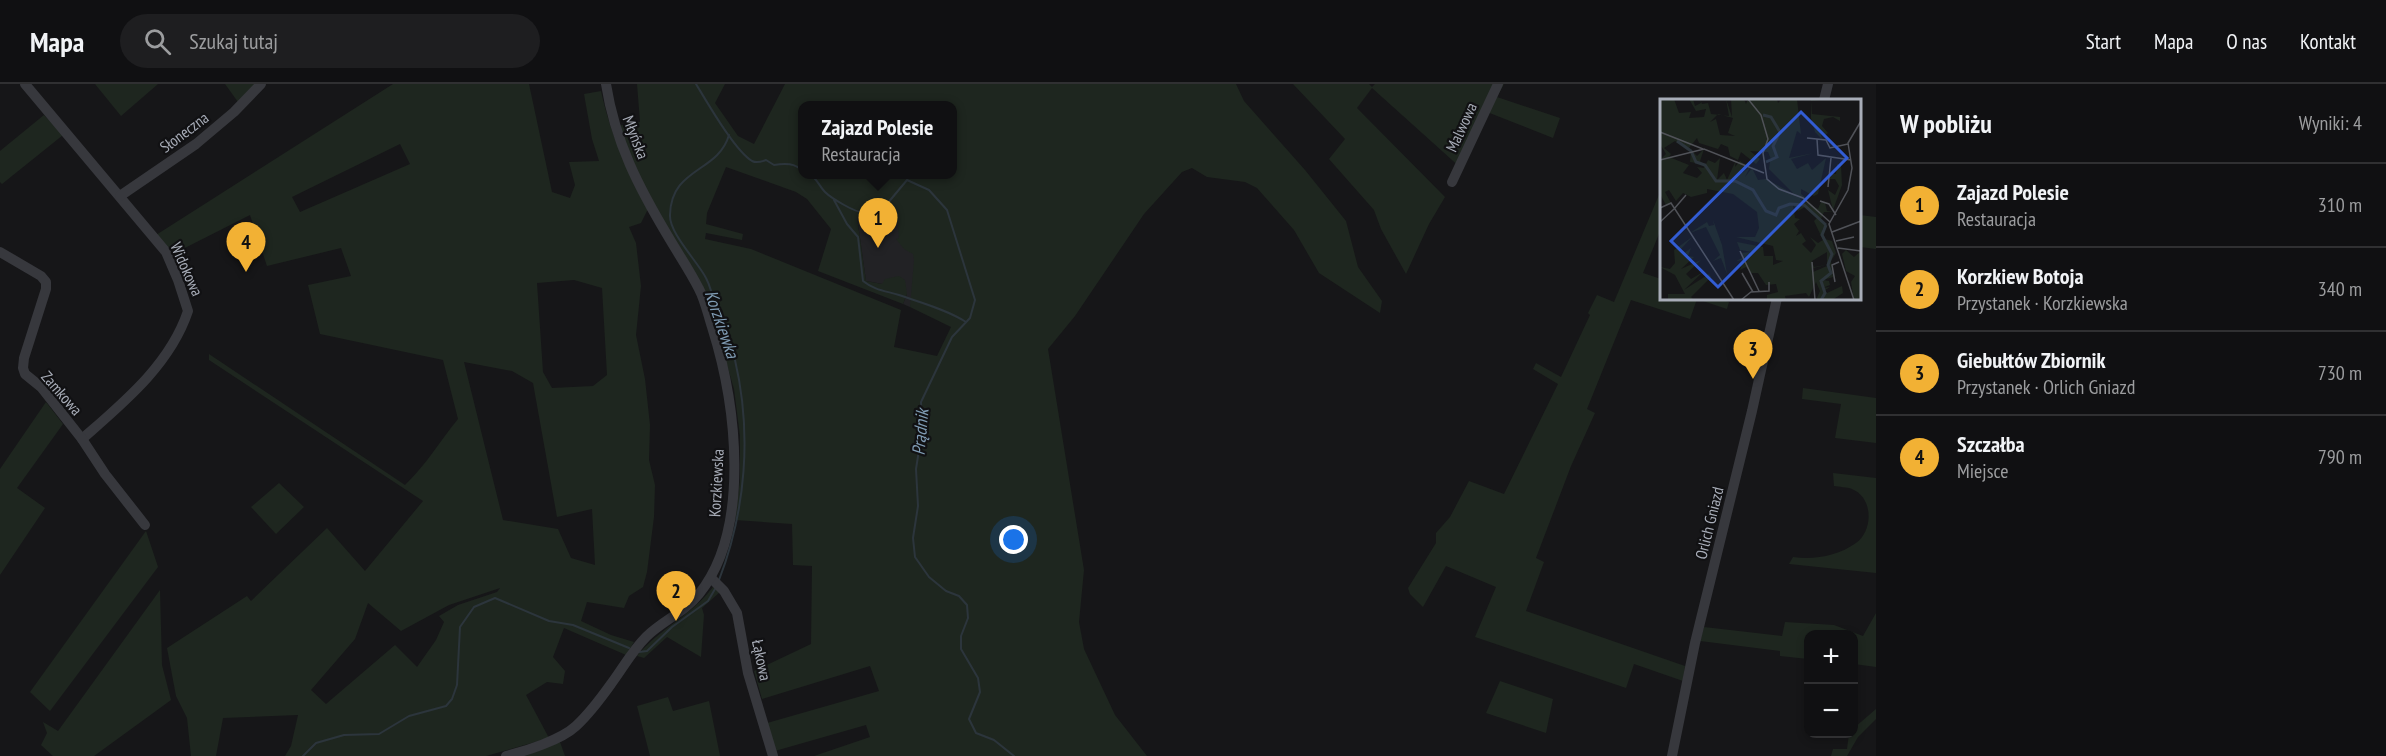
<!DOCTYPE html>
<html lang="pl">
<meta charset="utf-8">
<style>
:root{--surface:#101012;--page:#1e1e20;--text:#f1f3f6;--muted:#9c9d9f;--line:#303032;--accent:#f2b134}
body{margin:0;font-family:"PT Sans Narrow",sans-serif;background:var(--page);color:var(--text)}
.controls{position:absolute;right:18px;bottom:18px;display:grid;overflow:hidden;border-radius:12px;box-shadow:0 3px 9px #0003}
.controls button{width:54px;height:54px;display:grid;place-items:center;padding:0;border:0;border-bottom:2px solid var(--line);background:var(--surface);color:var(--text);font:30px sans-serif}
.you{position:absolute;left:1014px;top:456px;width:21px;height:21px;margin:-15px;border:4px solid #fff;border-radius:50%;background:#1a73e8;box-shadow:0 0 0 9px #1a73e833}
.badge{display:grid;place-items:center;width:39px;height:39px;border-radius:50%;background:var(--accent);color:#111;font-size:20px;font-weight:700}
.pin{position:absolute;translate:-50% -50px;filter:drop-shadow(0 2px 3px #0008)}
.pin::after{content:'';position:absolute;top:32px;width:21px;height:18px;background:inherit;clip-path:polygon(0 0,100% 0,50% 100%)}
.popup{position:absolute;left:798px;top:17px;width:159px;height:78px;box-sizing:border-box;display:grid;place-content:center;border-radius:12px;background:var(--surface);filter:drop-shadow(0 2px 4px #0005);font-size:20px;white-space:nowrap;color:var(--muted)}
.popup b{font-size:22px;color:var(--text)}
.popup::after{content:'';position:absolute;left:50%;top:100%;margin-left:-12px;border:12px solid transparent;border-top-color:var(--surface)}
.list{margin:0;padding:0;list-style:none}
h2{display:flex;justify-content:space-between;align-items:center;height:78px;margin:0;padding:0 24px;font-size:26px}
h2 small{font-size:20px;font-weight:400;color:var(--muted)}
.list li{display:grid;grid-template-columns:39px 1fr auto;gap:18px;align-items:center;box-sizing:border-box;height:84px;padding:0 24px;border-top:2px solid var(--line)}
.list b{display:block;font-size:22px;white-space:nowrap}
.list p{margin:0;font-size:20px;white-space:nowrap;color:var(--muted)}
.list em{font-size:20px;font-style:normal;color:var(--muted)}
.icon{flex:none;width:33px;height:33px;fill:none;stroke:currentColor;stroke-width:2;stroke-linecap:round;stroke-linejoin:round}
.map{position:relative;flex:none;width:1876px;height:672px;overflow:hidden}
header{display:flex;align-items:center;gap:36px;box-sizing:border-box;height:84px;padding:0 30px;background:var(--surface);border-bottom:2px solid var(--line)}
header strong{font-size:28px}
nav{display:flex;gap:33px;margin-inline-start:auto;font-size:21px}
.search{width:420px;height:54px;background:var(--page);display:flex;align-items:center;gap:15px;box-sizing:border-box;padding:0 21px;border-radius:33px;color:var(--muted);font-size:22px}
main{display:flex}
aside{flex:1;background:var(--surface)}
.map>svg:first-child{display:block}
.built{fill:#222225}
.green{fill:#1e261f;fill-rule:evenodd}
.lines{fill:none;stroke-linecap:round;stroke-linejoin:round}
.stream{stroke:#2c353c;stroke-width:2}
.minor{stroke:#37383d;stroke-width:10}
.labels{text-anchor:middle;dominant-baseline:central;stroke-width:4.5;stroke-linejoin:round;paint-order:stroke}
.street-label{font-size:16px;fill:#a8adb8;stroke:#111113}
.water-label{font-size:18px;font-style:italic;fill:#7f9bb3;stroke:#111113}
.inset-river{fill:none;stroke:#2c353c;stroke-width:3}
.inset-road{fill:none;stroke:#505258;stroke-width:1.5}
.view{fill:#325cd3;fill-opacity:0.15;stroke:#325cd3;stroke-width:3}
.inset-edge{fill:none;stroke:#a8adb8;stroke-width:3}
</style>
<header>
<strong>Mapa</strong>
<div class="search"><svg class="icon" aria-label="search" viewBox="0 0 24 24"><circle cx="10" cy="10" r="6"/><path d="M15 15l6 6"/></svg>Szukaj tutaj</div>
<nav><a>Start</a><a>Mapa</a><a>O nas</a><a>Kontakt</a></nav>
</header>
<main>
<div class="map">
<svg width="1876" height="672" viewBox="0 0 1876 672">
<rect width="100%" height="100%" fill="#161618"/>
<polygon class="built" points="857,133 909,135 939,153 910,223 903,220 907,210 882,200 866,197"/>
<g class="green">
<polygon points="95,0 158,0 121,32"/>
<polygon points="225,0 256,0 238,18"/>
<path d="M393 0H529L552 108 570 114 575 101 569 78 599 77 592 55 584 10 601 7C611 53 627 84 648 125L641 139 629 143 636 159 641 202 636 251 645 295 650 341 649 376 655 401 654 433 647 488 643 503 629 512 624 524 587 518 581 537 611 551 634 558 626 571 564 544 553 573 565 587 563 600 547 598 526 611 549 654 486 672H285L291 662 298 631 223 634 216 672H191L187 634 176 612 167 564 247 512 251 517 327 444 365 487 423 417 209 276V270L405 401C426 381 440 357 458 335L443 276 320 250 308 201 351 192 341 164 267 182 250 131 171 171 156 151ZM400 60 410 80 300 128 292 113ZM574 196 602 204 607 291 593 302 552 304 543 288 537 199ZM464 278 512 287 533 299 557 433 592 425 595 481 571 474 558 445 503 436ZM500 504 497 508 458 521 439 532 444 538 436 556 417 583 395 561 326 620 311 606 355 555 368 519 401 547 449 521Z"/>
<path d="M637 0H725L715 19 738 52 754 60 785 0H1236L1244 17 1305 86 1346 137 1358 183 1382 217 1380 229 1319 189 1294 146 1257 104 1245 98 1207 93 1192 84 1182 88 1144 130 1075 232 1048 265 1084 486 1079 538 1084 565 1115 631 1147 672H814L870 653 866 641 775 667 767 639 879 607 870 582 762 615 754 587 811 560 812 482 793 481 792 440 735 436 740 396V352L734 305 708 216 627 72 618 42 640 38ZM803 21H953V90H803ZM726 83 796 108 807 115 831 145 818 187 903 220 907 210 905 196 899 192 885 195 882 200 866 197 857 133 897 134 899 154 896 155 904 165 913 170 914 176 910 223 951 243 937 272 894 263 901 226 751 165 705 155 706 149 742 156 743 150 706 140 707 129Z"/>
<polygon points="1293,0 1369,0 1372,3 1375,0 1504,0 1497,13 1560,34 1553,54 1487,28 1462,85 1372,4 1357,24 1445,113 1429,140 1406,190 1381,145 1374,126 1329,75 1345,55"/>
<polygon points="44,31 63,51 2,100 0,98 0,67"/>
<polygon points="1661,106 1661,145 1643,189 1661,195 1662,214 1718,214 1729,218 1727,225 1697,215 1690,235 1631,216 1587,325 1595,329 1571,382 1536,474 1544,478 1526,527 1685,582 1683,597 1634,580 1626,604 1475,553 1496,503 1446,482 1423,523 1410,510 1408,504 1436,459 1436,449 1450,433 1469,397 1504,410 1558,300 1533,285 1536,279 1561,293 1590,231 1588,229 1597,211 1614,218"/>
<polygon points="1860,131 1876,133 1876,165 1860,163"/>
<polygon points="1803,304 1876,314 1876,359 1835,354 1841,320 1802,315"/>
<polygon points="46,318 63,340 17,404 45,424 0,491 0,385"/>
<path d="M1833 389 1876 394V489L1789 480 1793 473C1814 476 1838 472 1856 459 1873 447 1874 414 1852 405 1847 403 1839 403 1834 402Z"/>
<polygon points="279,399 304,423 276,450 251,423"/>
<polygon points="146,447 158,483 50,627 30,608"/>
<path d="M713 503 720 508 702 524 704 531 701 573 667 553 644 574 637 572C659 545 692 531 713 503Z"/>
<polygon points="160,506 162,581 171,616 94,672 53,672 41,661 47,649 43,638 58,647"/>
<polygon points="1876,529 1876,583 1854,580 1854,550 1808,550 1808,575 1780,572 1780,567 1700,557 1704,543 1782,552 1785,538 1834,541 1863,552"/>
<polygon points="1500,597 1553,615 1546,649 1486,629"/>
<polygon points="668,613 673,627 709,617 720,672 650,672 637,622"/>
<polygon points="1876,625 1876,635 1858,653 1847,672 1831,672 1833,665 1847,665 1849,650 1854,650 1854,644"/>
<polygon points="560,658 565,672 525,672"/>
</g>
<g class="lines">
<g class="stream">
<path d="M696 0C707 18 735 67 752 77 756 79 761 78 766 76L774 81C785 79 795 79 803 87"/>
<path d="M809 90C817 94 819 102 825 108 831 114 857 130 864 128 868 127 872 122 876 120L884 122 887 120 907 96 929 106 947 126 975 216 970 234 952 253 921 318 922 347 916 385 918 422 913 454 915 473 929 493 946 507 959 512 967 521 968 534 961 552V565L978 594 980 608 969 635 976 649 994 656 1014 672"/>
<path d="M834 116 847 140 858 153 863 197C874 206 886 207 899 211 919 218 948 226 966 238"/>
<path d="M719 496C746 426 752 349 735 276 733 264 724 254 720 243 715 227 714 209 706 194 698 178 669 149 670 131 671 83 718 89 729 51"/>
<polyline points="639,568 647,567 672,543 708,517 715,505"/>
<polyline points="303,672 316,659 344,651 379,650 409,632 446,622 452,615 457,601 460,543 474,523 495,514 549,537 573,541 629,564"/>
</g>
<g class="minor">
<path d="M25 0 166 168 178 196 188 227C170 281 123 319 82 355"/>
<polyline points="1824,16 1828,0"/>
<polyline points="1452,98 1498,0"/>
<polyline points="120,112 196,60 234,28 261,0"/>
<polyline points="0,168 41,192 46,198 46,205 24,274 23,284 25,290 41,303 82,355 105,390 145,441"/>
<polyline points="711,494 724,507 737,529 748,589 773,672"/>
<path d="M506 672C526 667 561 656 576 642 589 630 601 614 611 600 623 584 632 567 646 553 662 537 685 528 699 510 752 444 736 319 712 243 708 231 705 216 699 205 690 187 679 171 669 154 639 104 615 58 606 0"/>
<polyline points="1672,672 1695,559 1752,327 1777,214"/>
</g>
</g>
<g class="labels">
<g class="street-label">
<text transform="translate(1461 43) rotate(-65)">Malwowa</text>
<text transform="translate(184 48) rotate(-37)">Słoneczna</text>
<text transform="translate(636 53) rotate(69)">Młyńska</text>
<text transform="translate(187 185) rotate(66)">Widokowa</text>
<text transform="translate(62 309) rotate(49)">Zamkowa</text>
<text transform="translate(716 399) rotate(-87)">Korzkiewska</text>
<text transform="translate(1709 439) rotate(-76)">Orlich Gniazd</text>
<text transform="translate(762 576) rotate(78)">Łąkowa</text>
</g>
<g class="water-label">
<text transform="translate(722 240) rotate(71)">Korzkiewka</text>
<text transform="translate(920 348) rotate(-85)">Prądnik</text>
</g>
</g>
<g transform="translate(1660 15)">
<rect width="201" height="201" fill="#161618"/>
<path d="M0 0H14L19 14 31 13 29 19 44 18 46 10 36 12 29 0H33L35 7 41 4 40 0 42 5 48 4 51 15 69 17 66 0 72 18 71 0H84L86 5 88 0H117L118 4 122 0H137L141 35 137 32 129 59 154 54 131 60 137 70 148 64 152 71 166 59 158 95 154 97 141 90V95L146 99 140 100 158 110 161 103 165 104 167 112 174 113H164L161 120 166 126 162 131 165 140 172 142 176 154 171 162 173 178 163 181 169 182 170 186 162 189 170 188 165 191 167 194 182 187 183 194 172 201H156L160 192 156 183 149 198 146 194 125 197 126 201H107V196L118 193 116 185 106 186 98 174H91L86 168 80 171 83 161 76 162 82 159 80 154 92 153 80 151 77 143 103 148 104 157H113V166L123 162 116 161 113 147 76 138H95L99 129 97 113 73 95 47 90V94L31 98 23 94 16 102 9 91 5 93 11 104 6 106 0 95V61L6 55 0 45ZM58 15 73 19 68 34 75 37 60 36 56 20 50 23ZM37 39 39 44 58 50 61 45 68 48 70 57 78 61 81 53 96 65 100 60 90 52 108 53 111 60 105 64 110 62 109 70 134 95 106 80 98 81 92 69 85 78 90 68 82 74 86 66 80 62 75 68 76 61 67 81 64 74 57 81 60 59 55 64 48 61 45 67 40 62 44 50 37 57 29 49ZM15 42 31 52 30 63 43 65 44 69 37 68 42 74 37 79 23 74 29 66 9 58 11 55 4 49ZM133 106 138 112 145 108 157 119 154 122 163 141 158 144 150 138 156 146 151 154 142 145 146 142 141 134 136 137 139 132 134 125 140 120 135 119ZM167 153V167L153 173V169L166 166 154 168 152 162ZM151 0H170L151 2 152 15 180 18V22L173 18 164 20 162 27 168 34 164 37 160 31 162 40 155 33 151 19ZM177 65 181 66 182 86 173 111 168 91 175 96 179 87 175 80H169V74L176 75ZM53 121 62 146 67 175 61 159 53 162 60 156 46 128 30 134 47 123 49 127 54 126ZM32 138 21 150 23 155 31 149 28 157 34 158 21 170 41 161 26 175 31 180 43 173 24 191 49 175 51 178 31 198 34 201H8V195H25L15 176 0 168 10 170 15 164 14 151ZM186 151 194 158 201 152V201H194L191 183 195 177 186 172 182 155Z" fill="#1e261f" fill-rule="evenodd"/>
<path class="inset-river" d="M103 16 111 18 120 33 113 47 117 58 106 63M17 42 31 52 36 63 45 66 56 82H75L93 91 106 112 116 116 119 109 130 105 144 106 166 126M161 201 165 194 161 182 171 174 168 166 172 155 162 136 166 126"/>
<path class="inset-road" d="M88 0 101 16 108 40 103 54 107 80 119 90 143 99 170 123M0 33 43 50M147 39 166 41 170 49 188 45M157 40 158 56 191 61M0 61 44 50 104 74M168 88 171 59M160 102 169 105 176 116M0 109 11 104 74 201M14 110 26 96M0 123 14 110M172 133 201 122M176 142 194 138M178 149 201 152M80 152 99 192M152 163 155 201M82 174 93 193M175 183 172 166 179 163M81 201 91 193 109 192V183M194 201 169 125 188 91 192 69 188 44 201 22"/>
<path class="view" d="M141 13 187 59 58 188 11 142Z"/>
<rect width="201" height="201" class="inset-edge"/>
</g>
</svg>
<div class="controls">
<button>+</button>
<button>−</button>
</div>
<div class="you"></div>
<div class="pin badge" style="left:878px;top:164px">1</div>
<div class="popup"><b>Zajazd Polesie</b>Restauracja</div>
<div class="pin badge" style="left:676px;top:537px">2</div>
<div class="pin badge" style="left:1753px;top:295px">3</div>
<div class="pin badge" style="left:246px;top:188px">4</div>
</div>
<aside>
<h2>W pobliżu<small>Wyniki: 4</small></h2>
<ul class="list">
<li><span class="badge">1</span><div><b>Zajazd Polesie</b><p>Restauracja</p></div><em>310 m</em></li>
<li><span class="badge">2</span><div><b>Korzkiew Botoja</b><p>Przystanek · Korzkiewska</p></div><em>340 m</em></li>
<li><span class="badge">3</span><div><b>Giebułtów Zbiornik</b><p>Przystanek · Orlich Gniazd</p></div><em>730 m</em></li>
<li><span class="badge">4</span><div><b>Szczałba</b><p>Miejsce</p></div><em>790 m</em></li>
</ul>
</aside>
</main>
